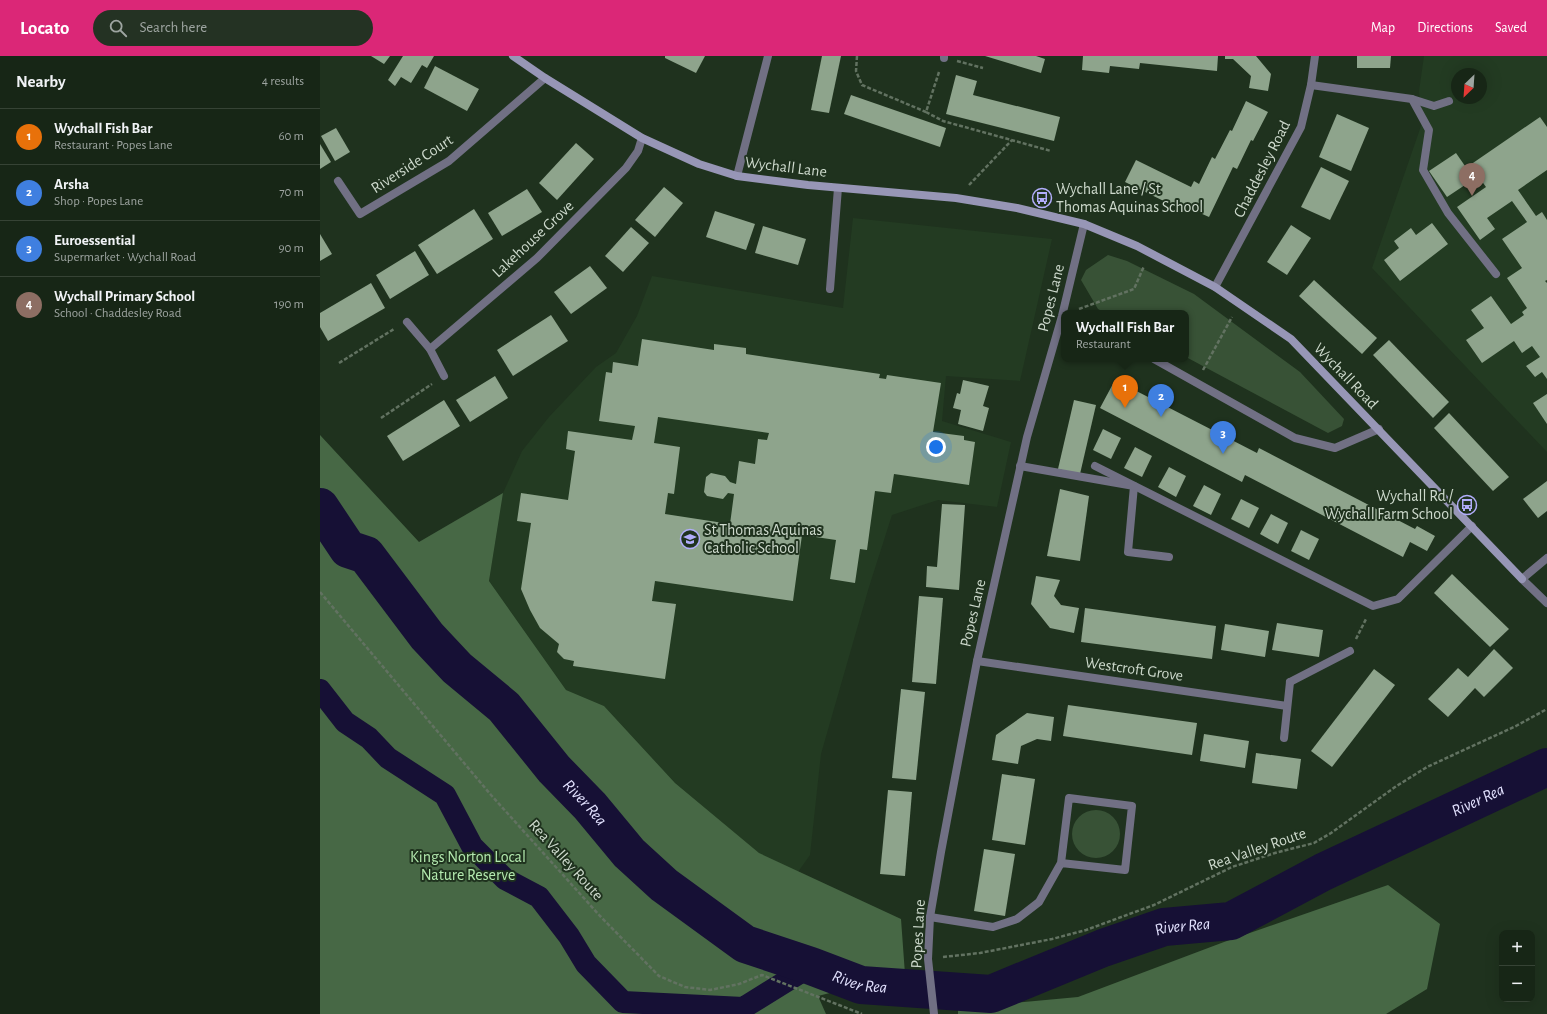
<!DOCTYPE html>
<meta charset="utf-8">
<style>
:root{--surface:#172616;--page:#243223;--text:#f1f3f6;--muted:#9ea5a1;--line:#364335;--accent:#db2777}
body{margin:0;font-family:"Alegreya Sans",sans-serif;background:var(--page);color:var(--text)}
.controls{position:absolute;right:12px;bottom:12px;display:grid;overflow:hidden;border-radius:8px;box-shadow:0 4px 16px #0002}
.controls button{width:36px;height:36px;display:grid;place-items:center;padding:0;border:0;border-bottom:1px solid var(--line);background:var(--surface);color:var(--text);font:20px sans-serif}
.compass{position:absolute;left:1131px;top:12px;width:36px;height:36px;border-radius:50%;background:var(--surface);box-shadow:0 4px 16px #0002;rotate:205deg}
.you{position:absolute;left:616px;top:391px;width:14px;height:14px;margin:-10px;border:3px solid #fff;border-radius:50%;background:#1a73e8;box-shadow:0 0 0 6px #1a73e833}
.badge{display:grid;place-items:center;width:26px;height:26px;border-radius:50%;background:var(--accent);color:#fff;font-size:13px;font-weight:700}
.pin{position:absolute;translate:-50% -33px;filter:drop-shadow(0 1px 2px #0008)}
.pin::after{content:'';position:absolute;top:21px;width:14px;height:12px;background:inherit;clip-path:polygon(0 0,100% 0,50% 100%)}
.popup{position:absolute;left:741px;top:254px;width:128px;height:52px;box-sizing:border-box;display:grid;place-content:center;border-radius:8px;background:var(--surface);filter:drop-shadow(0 1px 3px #0005);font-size:13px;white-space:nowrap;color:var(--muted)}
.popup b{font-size:15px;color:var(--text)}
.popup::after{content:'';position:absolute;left:50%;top:100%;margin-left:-8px;border:8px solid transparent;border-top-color:var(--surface)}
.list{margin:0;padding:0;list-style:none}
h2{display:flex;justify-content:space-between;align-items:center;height:52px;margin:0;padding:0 16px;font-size:17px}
h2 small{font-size:13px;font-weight:400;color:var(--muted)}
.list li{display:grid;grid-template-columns:26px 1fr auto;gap:12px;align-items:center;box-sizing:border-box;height:56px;padding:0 16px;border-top:1px solid var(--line)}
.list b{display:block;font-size:15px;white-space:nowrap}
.list p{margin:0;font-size:13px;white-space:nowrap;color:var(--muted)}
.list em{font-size:13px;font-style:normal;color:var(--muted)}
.icon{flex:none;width:22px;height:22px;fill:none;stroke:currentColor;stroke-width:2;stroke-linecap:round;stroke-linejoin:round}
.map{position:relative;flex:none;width:1227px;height:958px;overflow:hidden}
header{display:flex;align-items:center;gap:24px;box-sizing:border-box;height:56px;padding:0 20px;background:var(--accent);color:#fff}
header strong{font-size:19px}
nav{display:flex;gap:22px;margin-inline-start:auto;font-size:14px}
.search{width:280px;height:36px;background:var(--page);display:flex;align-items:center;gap:10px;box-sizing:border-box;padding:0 14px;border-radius:22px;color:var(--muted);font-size:15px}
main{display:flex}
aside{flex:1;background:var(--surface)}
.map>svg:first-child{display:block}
.built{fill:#233b22;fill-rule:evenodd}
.green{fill:#385236}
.forest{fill:#476845}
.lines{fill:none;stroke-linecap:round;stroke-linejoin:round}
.canal{stroke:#161035;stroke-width:22}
.river{stroke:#161035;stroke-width:38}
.building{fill:#8ea48c;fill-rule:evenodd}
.path{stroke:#627261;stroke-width:2.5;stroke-dasharray:4 2;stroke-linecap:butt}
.lane{stroke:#717084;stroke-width:8}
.street{stroke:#717084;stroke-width:8}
.secondary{stroke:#9796b6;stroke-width:8}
.labels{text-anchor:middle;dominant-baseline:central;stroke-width:4;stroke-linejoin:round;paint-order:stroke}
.street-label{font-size:16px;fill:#cdd9cc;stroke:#1f321e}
.poi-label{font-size:16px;fill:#cdd9cc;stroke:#1f321e;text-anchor:start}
.park-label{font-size:16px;fill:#b3e9ae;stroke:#1f321e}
.water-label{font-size:17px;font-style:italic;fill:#e1e0fd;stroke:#1f321e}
</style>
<header>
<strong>Locato</strong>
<div class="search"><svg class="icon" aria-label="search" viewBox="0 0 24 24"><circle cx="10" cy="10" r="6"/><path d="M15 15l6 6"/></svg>Search here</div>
<nav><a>Map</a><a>Directions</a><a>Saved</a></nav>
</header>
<main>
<aside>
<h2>Nearby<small>4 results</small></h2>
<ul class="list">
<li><span class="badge" style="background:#e8710a">1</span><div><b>Wychall Fish Bar</b><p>Restaurant · Popes Lane</p></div><em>60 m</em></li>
<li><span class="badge" style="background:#3f7fe0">2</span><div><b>Arsha</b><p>Shop · Popes Lane</p></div><em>70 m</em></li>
<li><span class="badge" style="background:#3f7fe0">3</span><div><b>Euroessential</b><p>Supermarket · Wychall Road</p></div><em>90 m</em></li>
<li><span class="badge" style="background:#8d6e63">4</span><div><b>Wychall Primary School</b><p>School · Chaddesley Road</p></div><em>190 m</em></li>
</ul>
</aside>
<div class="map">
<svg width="1227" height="958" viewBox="0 0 1227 958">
<rect width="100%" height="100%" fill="#1f321e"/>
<g class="built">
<path d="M1104 0H1227V396L1052 212 1102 67 1099 35ZM1137 18H1161V42H1137Z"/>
<polygon points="533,162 732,183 700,325 626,320 622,365 691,386 677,451 618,444 572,459 549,531 501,698 490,799 478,816 439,798 355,727 284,650 246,634 169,525 183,437 202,395 229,361 276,311 296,297 317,260 332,220 523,252"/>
</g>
<g class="green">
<polygon points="788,199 807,205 874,238 980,316 1024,363 1022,370 1008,377 866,301 866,257 785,257 778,253 761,224 766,214"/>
<circle cx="776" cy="778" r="24"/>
</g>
<g class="forest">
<polygon points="0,379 99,486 183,437 169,525 246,634 284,650 355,727 439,797 581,863 586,932 541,929 498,940 506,958 0,958"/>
<polygon points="1068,829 1120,868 1107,933 1066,958 638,958 638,952 758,941 904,886"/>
</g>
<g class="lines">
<polyline class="canal" points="0,634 25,666 49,682 68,702 125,739 152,790 185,823 219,841 249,880 266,908 303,946 423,952 491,910"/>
<path class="river" id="s1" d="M0 451 28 493 46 499 107 580 137 612 184 651 234 713 270 750 309 797 344 829 425 888 491 910 541 929 671 938 783 892 844 871 911 865 1003 816 1227 711"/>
</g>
<g class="building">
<polygon points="51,0 70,0 64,8"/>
<polygon points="83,0 114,0 107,12 102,9 91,27 81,21 75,30 68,24"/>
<polygon points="345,0 385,0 376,17 345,2"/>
<polygon points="502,0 521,0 509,57 491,54"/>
<polygon points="665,0 716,0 725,3 721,17"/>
<polygon points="763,0 898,0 897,15 820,7 819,13 790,10 789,17 762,14"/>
<polygon points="905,0 936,0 951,18 948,35 929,32 931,20 913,3 905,3"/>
<polygon points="1037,0 1071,0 1070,12 1037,12"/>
<polygon points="115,10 159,33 147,55 104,32"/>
<polygon points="636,19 657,25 653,39 740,61 734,85 626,58"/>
<polygon points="531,39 626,72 620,91 524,58"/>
<polygon points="926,45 948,56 933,85 931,84 917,113 913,111 889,161 862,149 860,153 805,126 816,104 871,131 874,125 879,128 892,101 895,103 910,74 912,75"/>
<polygon points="1017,58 1049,72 1031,115 999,101"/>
<polygon points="1220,61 1227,71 1227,114 1198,134 1216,160 1222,156 1227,164 1227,224 1225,225 1227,227 1227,323 1222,316 1215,321 1206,310 1220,301 1212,290 1202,297 1194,285 1162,307 1146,284 1164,272 1151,254 1171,240 1191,268 1204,259 1202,256 1207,252 1187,222 1202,212 1182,183 1207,166 1192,145 1167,162 1175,173 1160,184 1137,151 1166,131 1150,109"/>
<polygon points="16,72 30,96 15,105 1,80"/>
<polygon points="256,87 274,103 237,144 219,127"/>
<polygon points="0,88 11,106 0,113"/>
<polygon points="1136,97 1154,123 1127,141 1109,115"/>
<polygon points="1001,111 1029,125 1010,164 981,151"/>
<polygon points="344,131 363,147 335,181 315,164"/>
<polygon points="207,133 222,156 182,180 168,157"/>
<polygon points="154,153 173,183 117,218 98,189"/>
<polygon points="395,155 435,168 426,194 386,181"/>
<polygon points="1112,167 1128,188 1080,225 1064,204 1079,192 1074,185 1091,172 1096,179"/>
<polygon points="971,169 991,182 967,219 947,206"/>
<polygon points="443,170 486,183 478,209 435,197"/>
<polygon points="311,171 329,187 303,216 285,200"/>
<polygon points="0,178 12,198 0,205"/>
<polygon points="95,195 109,219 70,243 56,219"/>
<polygon points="270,210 287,232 251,258 234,236"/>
<polygon points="994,224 1057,282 1042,298 979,240"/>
<polygon points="51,227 65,252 8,285 0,271 0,257"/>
<polygon points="231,259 248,285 193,320 177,294"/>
<path d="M322 283 394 294V288L426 292V298L560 318 559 322 566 323 567 319 621 327 613 376 644 380V384L655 386 649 429 574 418 571 437 555 435 547 494 540 493 535 527 510 523 516 484 482 479 473 545 335 525 332 545 356 548 345 623 253 610 254 605 244 603 237 596 239 588 220 572 210 554 201 533 211 467 197 465 201 437 248 444 255 395 246 393 248 375 312 384 315 370 279 365 286 316 292 317 293 306 318 310ZM338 361 449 377 447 384 438 383 435 408 419 405 416 428 410 426 405 420 391 417 386 421 384 436 387 440 403 443 408 437 414 438 410 468 345 458 348 437 354 438 360 391 334 387Z"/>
<polygon points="1069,284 1129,346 1113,362 1053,299"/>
<polygon points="175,320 188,342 150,366 136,344"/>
<polygon points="643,324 669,330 663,350 669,352 663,375 638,368 641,354 633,352 637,337 640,338"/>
<polygon points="795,324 937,397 939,392 1095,473 1097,470 1115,480 1107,495 1090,486 1083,501 925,419 922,426 780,352"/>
<polygon points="1227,338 1227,368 1213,347"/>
<polygon points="124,344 140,370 83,405 67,380"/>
<polygon points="754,344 776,349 760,418 738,413"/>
<polygon points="1129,357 1189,421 1173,435 1114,372"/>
<polygon points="783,373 801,382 791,403 773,394"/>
<polygon points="815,391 832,400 822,421 804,412"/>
<polygon points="849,411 866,420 856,441 838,431"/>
<polygon points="1227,425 1227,455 1218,462 1203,443"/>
<polygon points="884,429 901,438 891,459 873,450"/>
<polygon points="740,433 769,440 760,505 727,500"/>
<polygon points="921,443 939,452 929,472 911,463"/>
<polygon points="622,448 645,449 639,534 606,531 607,510 617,511"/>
<polygon points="951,458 968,467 958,488 940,478"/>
<polygon points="981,474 999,483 989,504 971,495"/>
<polygon points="1132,518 1189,573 1170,591 1114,537"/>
<polygon points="716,520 740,524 734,540 741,549 759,552 754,577 730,572 711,548"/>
<polygon points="599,540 623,542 616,628 592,626"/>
<polygon points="765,552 896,570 892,603 761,586"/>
<polygon points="957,567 1003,574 999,601 952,594"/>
<polygon points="905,568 949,575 945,601 901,594"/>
<polygon points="1174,593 1193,612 1164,641 1155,632 1128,661 1108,643 1138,612 1148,621"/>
<polygon points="1054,613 1075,629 1012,711 991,695"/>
<polygon points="581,633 605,636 596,724 572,722"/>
<polygon points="748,649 877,667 872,699 743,680"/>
<polygon points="707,657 734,661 731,685 717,683 701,690 698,708 672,704 676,679"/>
<polygon points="884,678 929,685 925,712 880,705"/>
<polygon points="936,697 981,703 977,733 932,727"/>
<polygon points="682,718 715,723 705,789 672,784"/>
<polygon points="568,734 592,736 585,820 560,818"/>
<polygon points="664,793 695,798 685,860 654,855"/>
</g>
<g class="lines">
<g class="path">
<polyline points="537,0 536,15 542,29 606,56"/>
<polyline points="637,5 663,12"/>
<polyline points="619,16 606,56 623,65 731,95"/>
<polyline points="649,129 692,84"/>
<polyline points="759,253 814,233 824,210"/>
<polyline points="19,307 74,273"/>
<polyline points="883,314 912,261"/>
<polyline points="61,362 112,328"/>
<polyline points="0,536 171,739 280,860 339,920 365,931 390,934 419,928 442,919 542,958"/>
<polyline points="1036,583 1046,563"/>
<polyline points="623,901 660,897 732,883 766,874 834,849 912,811 955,797 994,787 1011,777 1075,731 1107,711 1196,670 1227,653"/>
</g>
<g class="lane">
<polyline points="991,29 1092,43 1109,74 1103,114 1128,157 1176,218"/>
<polyline points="1092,43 1114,50 1129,45"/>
<polyline points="510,233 518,132"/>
<polyline points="700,410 814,430 808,496 849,501"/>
<polyline points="775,410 1053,550 1078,543 1152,470"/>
<polyline points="970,626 1030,595"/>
<polyline points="610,861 673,871 697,863 719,846 741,807 749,742 812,750 805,814 741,807"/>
</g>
<g class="street">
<polyline points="624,2 624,0"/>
<polyline points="417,120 448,0"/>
<polyline points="18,125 40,158 129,105 225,22"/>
<polyline points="895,231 981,71 991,29 995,0"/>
<polyline points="87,266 110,293 124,320"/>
<polyline points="110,293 217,202 306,112 318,95 322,82"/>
<polyline points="834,303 975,382 1015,392 1059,373"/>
<polyline points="1227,502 1202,523 1227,547"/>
<polyline points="657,605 967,650"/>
<polyline points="964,682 970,626"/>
<polyline points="614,958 608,903 610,861 621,796 657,605 707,381 742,260 764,168"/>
</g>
<polyline class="secondary" points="193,0 225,22 322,82 379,108 417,120 488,129 636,142 697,152 764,168 817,190 895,231 971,283 1202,523"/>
</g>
<defs>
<g id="bus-ring" transform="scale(1)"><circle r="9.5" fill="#1f321e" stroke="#b1adfa" stroke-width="1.5"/><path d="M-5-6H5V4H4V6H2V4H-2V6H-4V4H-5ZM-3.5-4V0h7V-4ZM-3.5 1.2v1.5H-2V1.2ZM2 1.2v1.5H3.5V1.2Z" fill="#b1adfa"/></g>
<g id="school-ring" transform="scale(1)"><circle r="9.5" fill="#1f321e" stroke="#b1adfa" stroke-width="1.5"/><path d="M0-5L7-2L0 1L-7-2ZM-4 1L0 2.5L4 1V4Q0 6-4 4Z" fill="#b1adfa"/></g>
</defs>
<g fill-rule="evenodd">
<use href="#bus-ring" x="722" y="142"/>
<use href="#bus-ring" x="1147" y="449"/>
<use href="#school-ring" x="370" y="483"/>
</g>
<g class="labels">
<g class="street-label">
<text transform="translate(92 108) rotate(-33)">Riverside Court</text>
<text transform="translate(466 111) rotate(7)">Wychall Lane</text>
<text transform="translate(942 113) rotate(-63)">Chaddesley Road</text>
<text transform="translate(213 183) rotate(-43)">Lakehouse Grove</text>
<text transform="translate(731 242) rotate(-76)">Popes Lane</text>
<text transform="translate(1026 320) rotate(46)">Wychall Road</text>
<text transform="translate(653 557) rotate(-77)">Popes Lane</text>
<text transform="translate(814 613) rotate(8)">Westcroft Grove</text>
<text transform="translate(937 793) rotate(-19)">Rea Valley Route</text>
<text transform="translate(246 804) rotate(48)">Rea Valley Route</text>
<text transform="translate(598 878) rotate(-87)">Popes Lane</text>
</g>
<g class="poi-label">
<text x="736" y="133">Wychall Lane / St<tspan x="736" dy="18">Thomas Aquinas School</tspan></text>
<text x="1133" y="440" text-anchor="end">Wychall Rd /<tspan x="1133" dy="18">Wychall Farm School</tspan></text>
<text x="384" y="474">St Thomas Aquinas<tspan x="384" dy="18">Catholic School</tspan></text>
</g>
<g class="park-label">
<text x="148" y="801">Kings Norton Local<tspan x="148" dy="18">Nature Reserve</tspan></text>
</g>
<g class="water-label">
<text stroke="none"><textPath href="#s1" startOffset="1397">River Rea</textPath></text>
<text stroke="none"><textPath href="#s1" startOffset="401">River Rea</textPath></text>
<text stroke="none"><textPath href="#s1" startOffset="1073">River Rea</textPath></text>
<text stroke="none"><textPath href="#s1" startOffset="737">River Rea</textPath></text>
</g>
</g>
</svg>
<div class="controls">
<button>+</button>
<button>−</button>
</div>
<svg class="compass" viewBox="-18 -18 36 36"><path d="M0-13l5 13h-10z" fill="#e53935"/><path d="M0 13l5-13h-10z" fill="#9ea5a1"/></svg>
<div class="you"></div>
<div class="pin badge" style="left:805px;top:352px;background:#e8710a">1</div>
<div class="popup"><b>Wychall Fish Bar</b>Restaurant</div>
<div class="pin badge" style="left:841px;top:361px;background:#3f7fe0">2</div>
<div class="pin badge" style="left:903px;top:398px;background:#3f7fe0">3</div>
<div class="pin badge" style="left:1152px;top:140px;background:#8d6e63">4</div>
</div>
</main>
